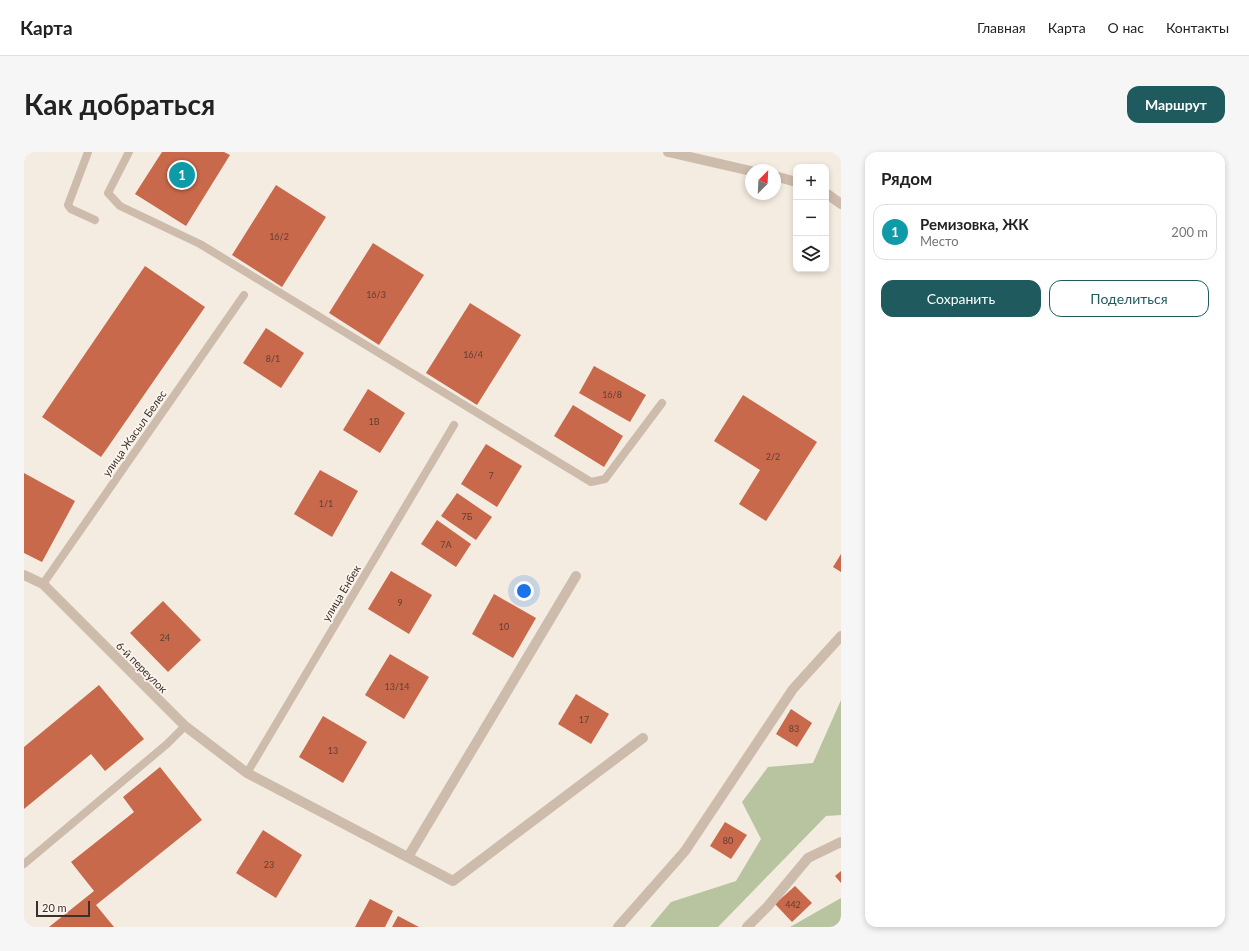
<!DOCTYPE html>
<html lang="ru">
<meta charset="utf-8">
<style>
:root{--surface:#fff;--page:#f6f6f6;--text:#222;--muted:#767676;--line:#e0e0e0;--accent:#1f5a5e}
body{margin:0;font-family:Lato,sans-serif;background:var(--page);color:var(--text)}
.controls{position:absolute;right:12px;top:12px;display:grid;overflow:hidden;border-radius:8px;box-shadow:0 2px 6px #0003}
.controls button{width:36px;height:36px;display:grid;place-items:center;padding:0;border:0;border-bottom:1px solid var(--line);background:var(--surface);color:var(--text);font:20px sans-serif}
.compass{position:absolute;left:721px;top:12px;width:36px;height:36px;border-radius:50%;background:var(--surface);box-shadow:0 2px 6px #0003;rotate:24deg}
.scale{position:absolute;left:12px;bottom:10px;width:54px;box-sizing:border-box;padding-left:4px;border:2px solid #3b302b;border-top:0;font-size:11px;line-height:14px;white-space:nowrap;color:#3b302b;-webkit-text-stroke:3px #fbf5ee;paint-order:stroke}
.you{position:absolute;left:500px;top:439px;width:14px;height:14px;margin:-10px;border:3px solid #fff;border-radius:50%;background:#1a73e8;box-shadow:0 0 0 6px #1a73e833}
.badge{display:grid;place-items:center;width:26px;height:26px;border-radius:50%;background:var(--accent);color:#fff;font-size:13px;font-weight:700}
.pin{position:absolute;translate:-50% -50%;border:2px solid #fff;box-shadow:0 1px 4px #0006}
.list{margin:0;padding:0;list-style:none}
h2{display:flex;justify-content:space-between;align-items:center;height:52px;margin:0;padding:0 16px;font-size:17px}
h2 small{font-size:13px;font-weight:400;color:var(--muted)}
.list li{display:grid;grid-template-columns:26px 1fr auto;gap:12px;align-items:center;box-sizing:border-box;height:56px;margin:0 8px 8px;padding:0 8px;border:1px solid var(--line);border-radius:12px}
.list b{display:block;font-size:15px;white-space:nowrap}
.list p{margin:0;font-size:13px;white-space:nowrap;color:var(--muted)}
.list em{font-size:13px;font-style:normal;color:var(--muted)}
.actions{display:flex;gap:8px;padding:12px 16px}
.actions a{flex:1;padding:9px 0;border:1px solid var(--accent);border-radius:12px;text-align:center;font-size:14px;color:var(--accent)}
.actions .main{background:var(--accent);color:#fff}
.icon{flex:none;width:22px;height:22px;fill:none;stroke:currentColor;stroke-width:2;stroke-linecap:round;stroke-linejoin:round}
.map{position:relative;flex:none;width:817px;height:775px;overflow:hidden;border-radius:12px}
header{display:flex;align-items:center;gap:24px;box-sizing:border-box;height:56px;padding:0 20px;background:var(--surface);border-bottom:1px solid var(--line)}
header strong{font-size:19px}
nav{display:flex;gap:22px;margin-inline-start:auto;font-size:14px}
.intro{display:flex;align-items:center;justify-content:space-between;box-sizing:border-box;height:96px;padding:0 24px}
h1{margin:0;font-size:28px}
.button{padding:10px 18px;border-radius:12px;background:var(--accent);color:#fff;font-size:14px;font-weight:700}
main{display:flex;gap:24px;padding:0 24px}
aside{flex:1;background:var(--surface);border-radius:12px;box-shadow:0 2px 6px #0003}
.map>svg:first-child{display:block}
.green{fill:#b8c4a0}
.building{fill:#c8694b}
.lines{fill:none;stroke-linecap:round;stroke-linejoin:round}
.lane{stroke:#cdbbac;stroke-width:8}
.street{stroke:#cdbbac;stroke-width:10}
.labels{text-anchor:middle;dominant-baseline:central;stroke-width:3.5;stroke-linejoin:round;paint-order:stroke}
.number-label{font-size:9px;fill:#5e3e33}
.street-label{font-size:11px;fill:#3b302b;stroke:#fbf5ee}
</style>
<header>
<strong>Карта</strong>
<nav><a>Главная</a><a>Карта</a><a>О нас</a><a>Контакты</a></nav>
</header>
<div class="intro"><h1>Как добраться</h1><a class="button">Маршрут</a></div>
<main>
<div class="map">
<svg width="817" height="775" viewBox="0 0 817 775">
<rect width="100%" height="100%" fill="#f4ebe1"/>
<g class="green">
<polygon points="817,548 817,663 802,664 694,775 626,775 647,750 712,729 737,687 718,650 744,615 789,611"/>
<polygon points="817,746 817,775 766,775"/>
</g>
<g class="building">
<polygon points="138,0 200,0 206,3 162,74 111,42"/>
<polygon points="252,33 302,65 258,135 208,103"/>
<polygon points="349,91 400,123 355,193 305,161"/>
<polygon points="121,114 181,155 77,305 18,265"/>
<polygon points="446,151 497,183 453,253 402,221"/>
<polygon points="242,176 280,201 257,236 219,211"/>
<polygon points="570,214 622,243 606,270 555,241"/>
<polygon points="344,237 381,261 356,301 319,278"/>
<polygon points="719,243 793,290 742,369 715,352 736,318 690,289"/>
<polygon points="549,253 599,284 580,315 530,284"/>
<polygon points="462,292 498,314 473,355 437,332"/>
<polygon points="296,318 334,339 308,385 270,362"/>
<polygon points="0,321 51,349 18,410 0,401"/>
<polygon points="433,341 468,365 452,388 417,364"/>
<polygon points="413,368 447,392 432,415 397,392"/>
<polygon points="817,402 817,420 809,415"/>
<polygon points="367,419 408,443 385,482 344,457"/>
<polygon points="470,442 512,466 489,506 448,482"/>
<polygon points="139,449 177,488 144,520 106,481"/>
<polygon points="366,502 405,525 380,567 341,543"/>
<polygon points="75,533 120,587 81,619 67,602 0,657 0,595"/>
<polygon points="552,542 585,562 567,592 534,572"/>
<polygon points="767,557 788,571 773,595 752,582"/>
<polygon points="299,564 343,590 319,631 275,605"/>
<polygon points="136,615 178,668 72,753 90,775 25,775 70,739 47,710 110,660 99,645"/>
<polygon points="701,670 723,683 707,707 686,694"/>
<polygon points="239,678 278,703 252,746 212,721"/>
<polygon points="817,719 817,731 811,724"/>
<polygon points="771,734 788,751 768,770 751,752"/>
<polygon points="346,747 369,759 361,775 331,775"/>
<polygon points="374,764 395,775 368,775"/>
</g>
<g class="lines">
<g class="lane">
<polyline points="64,0 44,53 47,57 71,68"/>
<polyline points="105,0 84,41 96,54 176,92 567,330 581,327 638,251"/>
<polyline points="19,432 220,143"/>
<polyline points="223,621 430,273"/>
<polyline points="0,712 143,592 161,574"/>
</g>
<g class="street">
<polyline points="644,0 727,19"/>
<polyline points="751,24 772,30"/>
<polyline points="802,41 817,52"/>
<polyline points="0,423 19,432 161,574 223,621 429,729 619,586"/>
<polyline points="384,705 552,424"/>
<polyline points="594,775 661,699 769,537 817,484"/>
<polyline points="723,775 744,754 784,706 817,690"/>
</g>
</g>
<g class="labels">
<g class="number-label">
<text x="255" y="84">16/2</text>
<text x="352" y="142">16/3</text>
<text x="449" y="202">16/4</text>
<text x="249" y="206">8/1</text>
<text x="588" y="242">16/8</text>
<text x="350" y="269">1В</text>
<text x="749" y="304">2/2</text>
<text x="467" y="323">7</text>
<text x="302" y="351">1/1</text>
<text x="443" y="364">7Б</text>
<text x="422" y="392">7А</text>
<text x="376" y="450">9</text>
<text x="480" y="474">10</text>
<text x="141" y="485">24</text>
<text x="373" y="534">13/14</text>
<text x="560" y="567">17</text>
<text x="770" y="576">83</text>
<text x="309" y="598">13</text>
<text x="704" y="688">80</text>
<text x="245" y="712">23</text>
<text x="769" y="752">442</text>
</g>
<g class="street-label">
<text transform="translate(110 281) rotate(-55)">улица Жасыл Белес</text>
<text transform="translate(317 441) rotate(-59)">улица Енбек</text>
<text transform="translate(118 515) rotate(45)">6-й переулок</text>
</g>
</g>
</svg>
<div class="controls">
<button>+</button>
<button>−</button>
<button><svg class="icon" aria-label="layers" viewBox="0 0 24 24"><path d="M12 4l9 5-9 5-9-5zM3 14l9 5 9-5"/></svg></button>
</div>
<svg class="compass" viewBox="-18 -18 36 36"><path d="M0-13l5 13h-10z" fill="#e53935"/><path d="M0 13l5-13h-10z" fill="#767676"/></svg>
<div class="scale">20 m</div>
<div class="you"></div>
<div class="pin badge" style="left:158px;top:23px;background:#0f9aa8">1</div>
</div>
<aside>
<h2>Рядом<small></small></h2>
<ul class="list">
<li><span class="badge" style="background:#0f9aa8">1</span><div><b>Ремизовка, ЖК</b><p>Место</p></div><em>200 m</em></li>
</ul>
<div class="actions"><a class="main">Сохранить</a><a>Поделиться</a></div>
</aside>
</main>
